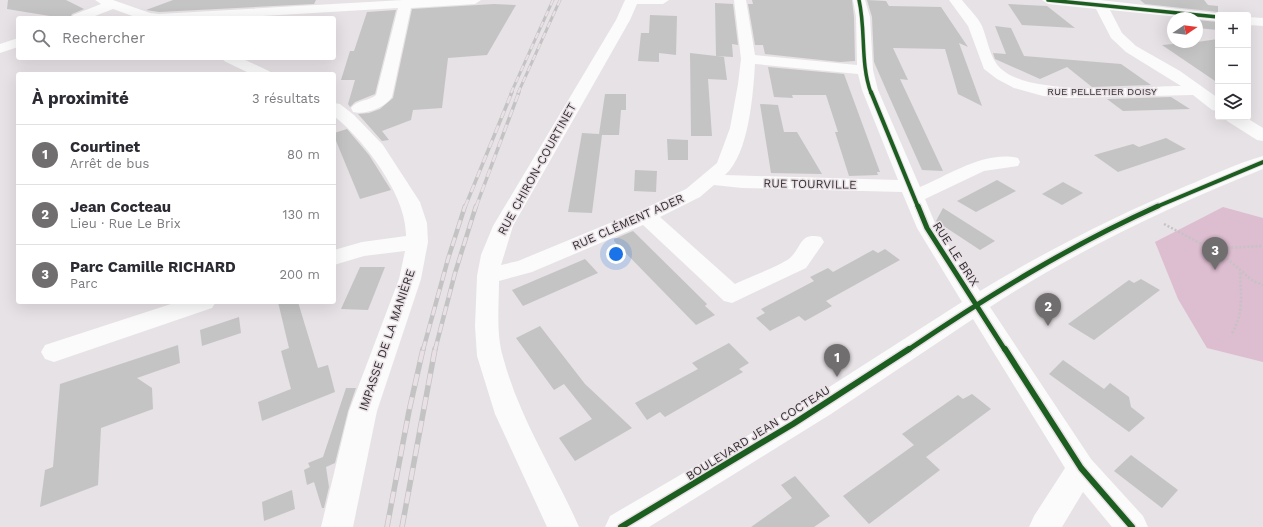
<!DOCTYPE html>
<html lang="fr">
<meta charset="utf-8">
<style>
:root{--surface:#fff;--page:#f2f2f3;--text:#2b2b33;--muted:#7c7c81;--line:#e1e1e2;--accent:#716e70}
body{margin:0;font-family:"Work Sans",sans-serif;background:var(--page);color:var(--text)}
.controls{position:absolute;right:12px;top:12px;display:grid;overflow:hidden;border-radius:4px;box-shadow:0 4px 16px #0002}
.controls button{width:36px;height:36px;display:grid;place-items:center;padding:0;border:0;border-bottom:1px solid var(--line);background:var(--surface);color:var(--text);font:20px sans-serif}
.compass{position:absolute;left:1167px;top:12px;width:36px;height:36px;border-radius:50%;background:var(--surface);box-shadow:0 4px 16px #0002;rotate:77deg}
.you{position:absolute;left:616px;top:254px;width:14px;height:14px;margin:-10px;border:3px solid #fff;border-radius:50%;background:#1a73e8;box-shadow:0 0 0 6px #1a73e833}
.badge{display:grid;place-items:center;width:26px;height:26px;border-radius:50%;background:var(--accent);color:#fff;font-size:13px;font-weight:700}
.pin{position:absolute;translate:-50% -33px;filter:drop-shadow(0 1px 2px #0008)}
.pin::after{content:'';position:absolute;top:21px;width:14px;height:12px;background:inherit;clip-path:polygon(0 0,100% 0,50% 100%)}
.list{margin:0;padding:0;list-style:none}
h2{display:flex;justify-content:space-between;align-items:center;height:52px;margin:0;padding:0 16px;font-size:17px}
h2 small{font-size:13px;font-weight:400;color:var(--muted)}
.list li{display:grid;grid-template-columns:26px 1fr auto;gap:12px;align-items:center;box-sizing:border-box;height:60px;padding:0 16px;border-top:1px solid var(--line)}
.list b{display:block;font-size:15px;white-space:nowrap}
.list p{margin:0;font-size:13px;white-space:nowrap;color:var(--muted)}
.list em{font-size:13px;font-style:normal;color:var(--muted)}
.icon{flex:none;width:22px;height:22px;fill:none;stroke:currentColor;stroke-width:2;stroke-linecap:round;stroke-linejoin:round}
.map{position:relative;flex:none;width:1263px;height:527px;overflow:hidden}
.search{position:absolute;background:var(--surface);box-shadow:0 4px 16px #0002;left:16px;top:16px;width:320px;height:44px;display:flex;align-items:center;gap:10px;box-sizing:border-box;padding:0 14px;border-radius:4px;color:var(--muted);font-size:15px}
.panel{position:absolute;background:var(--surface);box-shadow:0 4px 16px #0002;left:16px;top:72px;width:320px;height:232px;border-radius:4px}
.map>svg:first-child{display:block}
.green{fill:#ddbdd0}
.building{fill:#c5c4c4}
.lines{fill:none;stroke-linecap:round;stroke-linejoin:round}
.path{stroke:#c5c3c5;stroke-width:2.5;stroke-dasharray:2 2;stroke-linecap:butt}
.minor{fill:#fbfbfb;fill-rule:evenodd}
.rail-far3-casing{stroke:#c4c3c4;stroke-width:3}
.rail-far2-casing{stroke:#c4c3c4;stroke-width:3.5}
.rail-far1-casing{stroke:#c4c3c4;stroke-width:4.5}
.rail-casing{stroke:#c4c3c4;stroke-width:5.5}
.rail-far3{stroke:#e9e0e5;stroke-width:2;stroke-dasharray:6;stroke-linecap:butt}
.rail-far2{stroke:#e9e0e5;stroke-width:2.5;stroke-dasharray:8;stroke-linecap:butt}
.rail-far1{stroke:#e9e0e5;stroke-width:3;stroke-dasharray:9;stroke-linecap:butt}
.rail{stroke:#e9e0e5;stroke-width:4;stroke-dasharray:12;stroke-linecap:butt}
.cycleway-far3-casing{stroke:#e9e0e5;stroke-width:5}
.cycleway-far2-casing{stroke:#e9e0e5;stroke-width:6}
.cycleway-far1-casing{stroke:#e9e0e5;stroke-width:8}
.cycleway-casing{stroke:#e9e0e5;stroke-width:9}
.cycleway-far3{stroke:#1b5e20;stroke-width:3.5}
.cycleway-far2{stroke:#1b5e20;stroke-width:4}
.cycleway-far1{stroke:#1b5e20;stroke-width:5}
.cycleway{stroke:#1b5e20;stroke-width:6}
.labels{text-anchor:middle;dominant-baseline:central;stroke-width:3;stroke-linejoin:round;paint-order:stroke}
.far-street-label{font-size:10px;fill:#322f31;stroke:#e9e0e5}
.street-label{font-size:12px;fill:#322f31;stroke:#e9e0e5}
</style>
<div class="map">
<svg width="1263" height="527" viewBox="0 0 1263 527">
<rect width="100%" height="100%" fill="#e7e2e5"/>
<polygon class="green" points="1223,207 1263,218 1263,362 1207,348 1178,299 1155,242"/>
<g class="building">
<polygon points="8,0 66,0 84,9 72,14 70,18 62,18 7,9"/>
<polygon points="173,0 316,0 314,4 159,12 146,10"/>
<polygon points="752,0 852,0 854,17 855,61 840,62 765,54 763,45 755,45 748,4 753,4"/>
<polygon points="867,0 886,1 889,6 941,7 968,47 959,43 982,106 958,94 945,49 893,48 908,80 900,79 943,171 922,170 888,94 874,62 872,17"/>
<polygon points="1140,0 1204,0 1208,5 1218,6 1218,12 1145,4"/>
<polygon points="715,3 733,4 738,45 732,44 733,57 716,56 724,57 727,80 708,79 712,136 691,136 690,53 716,56"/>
<polygon points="494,4 516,5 487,55 448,58 442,108 413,110 411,120 382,131 389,140 382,141 358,114 369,113 380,109 393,98 412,9"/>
<polygon points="1008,4 1047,6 1075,28 1022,25"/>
<polygon points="396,10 375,94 355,102 350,107 348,104 355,80 341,80 350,51 354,51 367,12"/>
<polygon points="650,15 677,16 676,55 659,53 659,62 638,61 641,33 649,33"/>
<polygon points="1197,20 1218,22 1218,30 1197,28"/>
<polygon points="995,26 1011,28 1024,56 1121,64 1151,85 1092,87 1067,67 1040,79 995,59 993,53 1006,54"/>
<polygon points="1218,39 1218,83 1162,45 1197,42"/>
<polygon points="768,67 844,74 880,172 877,172 878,175 849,176 835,132 838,132 826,95 792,95 793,98 774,97"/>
<polygon points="605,94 626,94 626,110 621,110 619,135 602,135 592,213 568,212 582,133 599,134"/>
<polygon points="1171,97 1190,109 1123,111 1107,99"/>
<polygon points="760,104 778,105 784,132 797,132 822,174 771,173"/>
<polygon points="347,129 369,155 391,190 360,199 334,136 334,133"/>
<polygon points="1166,138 1186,149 1118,172 1094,155 1133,144 1139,147"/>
<polygon points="667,139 688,140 688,160 668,160"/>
<polygon points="635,170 657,171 656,192 634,191"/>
<polygon points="997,180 1016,191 976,212 957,201"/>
<polygon points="1063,182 1083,193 1062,205 1042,194"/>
<polygon points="943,208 995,241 980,250 936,221"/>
<polygon points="633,231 707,304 705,306 715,315 696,325 614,241 614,239"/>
<polygon points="885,249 900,260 826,301 832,306 805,321 799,316 770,331 756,318 765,313 761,309 814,281 810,277 828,268 833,272 873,250 878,253"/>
<polygon points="585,259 598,273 523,306 512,290"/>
<polygon points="360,267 385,267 368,310 341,309"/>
<polygon points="1141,279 1160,290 1094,340 1068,324 1129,280 1134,283"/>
<polygon points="278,302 298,302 318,368 328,365 335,392 262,421 258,402 291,389 281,351 289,348"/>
<polygon points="239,317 241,333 202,346 200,330"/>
<polygon points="540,326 585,384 632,428 575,461 559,438 592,419 564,384 554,390 516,338"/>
<polygon points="729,343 749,363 739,369 743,372 665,417 660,412 647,420 635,403 698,369 692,363"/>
<polygon points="178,345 180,363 137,378 152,388 153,409 101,428 98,485 40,507 45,470 53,467 60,384"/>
<polygon points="1063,360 1104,389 1110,383 1129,397 1131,407 1145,418 1129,432 1049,374"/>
<polygon points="346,388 356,388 348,411 335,463 326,467 329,487 324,508 322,508 314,482 307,485 304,470 310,467 308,463 323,457"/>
<polygon points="972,394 991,409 926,457 940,470 869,524 843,496 914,445 902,434 958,395 963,399"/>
<polygon points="1131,455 1178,490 1162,508 1114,471"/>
<polygon points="795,476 830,516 814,527 751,527 792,498 781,485"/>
<polygon points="292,490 295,509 264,521 262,502"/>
</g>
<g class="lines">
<g class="path">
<polyline points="1164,224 1224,256 1253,281 1263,285"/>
<polyline points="1224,256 1222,251 1225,248 1263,246"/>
<path d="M1232 333C1244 314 1241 292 1240 271"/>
</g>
<g class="minor">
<path d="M95 0H113L150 13 159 14 403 0H481L475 4 411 8 392 97C385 108 365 115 353 112L351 108C356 100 369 101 376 95L398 8 230 18H138L113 9 90 18H71L73 15 101 4Z"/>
<path d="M625 0H669L663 4H637L630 20 513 226 501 265 518 261 639 211 686 189 717 163 730 128 738 84 741 59 734 0H746L755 55 857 65 856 17 853 0H865L870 17 873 70 878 90 920 187C949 175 985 150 1018 158L1020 162 1018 166 984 171 925 199 937 228 980 291C1046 251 1115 216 1186 186 1211 176 1237 163 1263 156V169C1168 207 1076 251 990 307L1091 459 1143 516 1148 527H1112L1083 492 1062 527H1029L1034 516 1065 468 973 319 831 414 649 527H605L610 516 812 398 962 302 917 228 902 192 742 188 714 185 700 197 660 217 735 284C747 278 783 265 791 257 802 246 800 232 821 237L824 242 806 268 732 303 724 301 643 225 532 272 499 281C499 306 496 333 503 357 519 418 554 470 579 527H547L495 414 477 356 475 326 477 276 481 255 493 226 616 20ZM755 64 858 74 862 90 898 180 725 175C749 154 753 95 755 64Z"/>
<path d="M949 0H962C968 8 978 17 982 26 987 38 989 53 996 63 1019 99 1141 86 1181 86L1126 52 1111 38 1096 9 1048 4 1042 0H1100L1223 14 1218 15V21L1110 10 1122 33 1136 46 1180 71 1218 98V111L1212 110 1193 95 1068 98 1043 96 1014 88 997 79 984 69 968 26Z"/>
<polygon points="1248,17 1263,18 1263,26 1248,25"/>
<polygon points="18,38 18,47 0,53 0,44"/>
<polygon points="222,58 241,58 269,71 272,74 251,74 224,61"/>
<path d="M334 103 340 104 354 115 383 145 420 202 427 223 428 242 421 279 377 411 353 527H321L349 411 399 279 405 251 364 256 334 265V250L362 242 406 236C407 196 365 141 334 116Z"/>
<polygon points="1225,117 1245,117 1263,128 1263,141 1257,140 1227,121"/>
<polygon points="177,302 216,302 212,308 54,362 45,359 41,352 45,345"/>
</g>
<g class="rail-far3-casing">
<g id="rail-far3">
<polyline points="511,93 553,0"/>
<polyline points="518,93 560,0"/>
</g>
</g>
<g class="rail-far2-casing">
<g id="rail-far2">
<polyline points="465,207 512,92"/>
<polyline points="476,207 519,92"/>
</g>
</g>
<g class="rail-far1-casing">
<g id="rail-far1">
<polyline points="423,350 448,259 465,206"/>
<polyline points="435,350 455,273 476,206"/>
</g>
</g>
<g class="rail-casing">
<g id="rail">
<polyline points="387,527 409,411 423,349"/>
<polyline points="402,527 435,349"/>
</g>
</g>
<use href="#rail-far3" class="rail-far3"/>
<use href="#rail-far2" class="rail-far2"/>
<use href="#rail-far1" class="rail-far1"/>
<use href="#rail" class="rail"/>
<g class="cycleway-far3-casing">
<g id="cycleway-far3">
<path d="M859 0C866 30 860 63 871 93"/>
<polyline points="1048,0 1218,17"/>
</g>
</g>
<g class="cycleway-far2-casing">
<g id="cycleway-far2">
<polyline points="871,92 918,207"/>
<polyline points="1156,207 1263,162"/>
</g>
</g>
<g class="cycleway-far1-casing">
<g id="cycleway-far1">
<polyline points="918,206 927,228 1005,350"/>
<path d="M908 350C988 296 1069 246 1158 206"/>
</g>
</g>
<g class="cycleway-casing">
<g id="cycleway">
<polyline points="1005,349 1081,468 1132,527"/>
<polyline points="621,527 793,424 909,349"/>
</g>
</g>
<use href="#cycleway-far3" class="cycleway-far3"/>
<use href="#cycleway-far2" class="cycleway-far2"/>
<use href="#cycleway-far1" class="cycleway-far1"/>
<use href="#cycleway" class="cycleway"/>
</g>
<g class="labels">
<g class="far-street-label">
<text x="1102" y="91">RUE PELLETIER DOISY</text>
</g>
<g class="street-label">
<text transform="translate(537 169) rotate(-61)">RUE CHIRON-COURTINET</text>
<text transform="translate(810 184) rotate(1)">RUE TOURVILLE</text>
<text transform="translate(628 222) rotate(-24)">RUE CLÉMENT ADER</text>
<text transform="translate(956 254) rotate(57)">RUE LE BRIX</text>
<text transform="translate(387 340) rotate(-71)">IMPASSE DE LA MANIÈRE</text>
<text transform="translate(758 433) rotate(-32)">BOULEVARD JEAN COCTEAU</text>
</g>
</g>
</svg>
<div class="controls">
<button>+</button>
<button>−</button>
<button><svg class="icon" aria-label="layers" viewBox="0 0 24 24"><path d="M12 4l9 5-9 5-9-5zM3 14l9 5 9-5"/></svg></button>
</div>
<svg class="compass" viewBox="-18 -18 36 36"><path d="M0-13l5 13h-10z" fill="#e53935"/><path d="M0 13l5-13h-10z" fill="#7c7c81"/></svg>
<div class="you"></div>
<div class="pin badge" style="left:837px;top:377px">1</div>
<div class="pin badge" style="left:1048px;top:326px">2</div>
<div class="pin badge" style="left:1215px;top:270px">3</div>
<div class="search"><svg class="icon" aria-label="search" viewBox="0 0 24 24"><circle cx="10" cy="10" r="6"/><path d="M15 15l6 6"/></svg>Rechercher</div>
<section class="panel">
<h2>À proximité<small>3 résultats</small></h2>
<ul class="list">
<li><span class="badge">1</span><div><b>Courtinet</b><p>Arrêt de bus</p></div><em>80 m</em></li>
<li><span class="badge">2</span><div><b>Jean Cocteau</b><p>Lieu · Rue Le Brix</p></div><em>130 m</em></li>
<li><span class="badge">3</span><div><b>Parc Camille RICHARD</b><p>Parc</p></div><em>200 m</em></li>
</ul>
</section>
</div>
